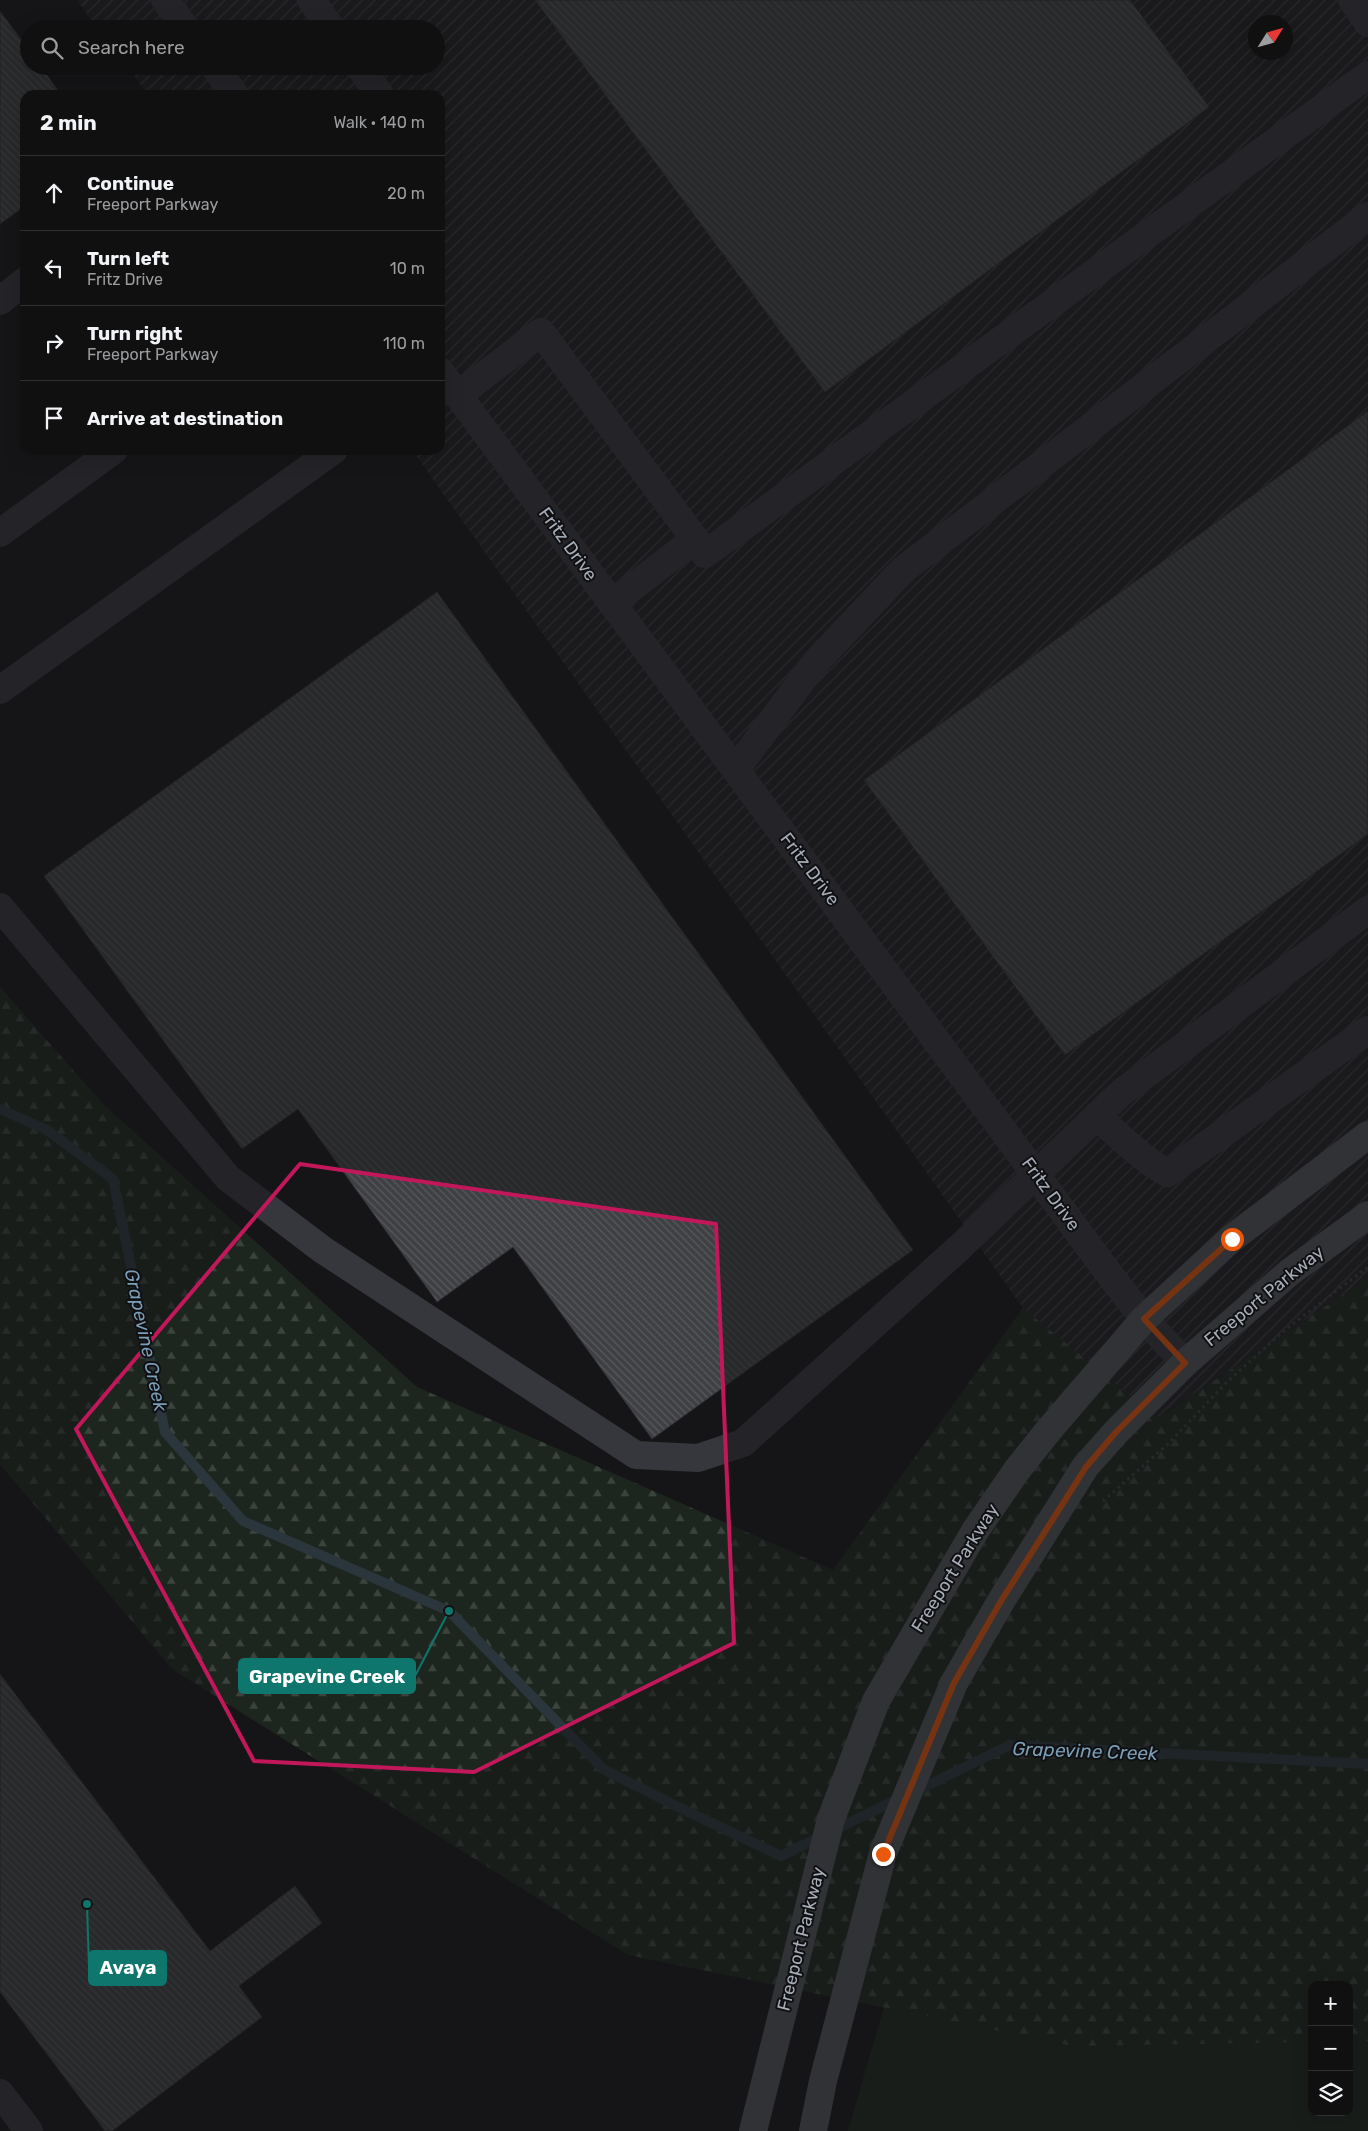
<!DOCTYPE html>
<meta charset="utf-8">
<style>
:root{--surface:#101011;--page:#19191a;--text:#f1f3f6;--muted:#9c9d9f;--line:#303031}
body{margin:0;font-family:Rubik,sans-serif;background:var(--page);color:var(--text)}
.controls{position:absolute;right:15px;bottom:15px;display:grid;overflow:hidden;border-radius:10px;box-shadow:0 5px 20px #0002}
.controls button{width:45px;height:45px;display:grid;place-items:center;padding:0;border:0;border-bottom:1px solid var(--line);background:var(--surface);color:var(--text);font:25px sans-serif}
.compass{position:absolute;left:1248px;top:15px;width:45px;height:45px;border-radius:50%;background:var(--surface);box-shadow:0 5px 20px #0002;rotate:53deg}
.stop{position:absolute;width:15px;height:15px;margin:-11px;border:4px solid #ea580c;border-radius:50%;background:#fff}
.stop.end{background:#ea580c;border-color:#fff;box-shadow:0 1px 5px #0008}
.list{margin:0;padding:0;list-style:none}
h2{display:flex;justify-content:space-between;align-items:center;height:65px;margin:0;padding:0 20px;font-size:21px}
h2 small{font-size:16px;font-weight:400;color:var(--muted)}
.list li{display:grid;grid-template-columns:32px 1fr auto;gap:15px;align-items:center;box-sizing:border-box;height:75px;padding:0 20px;border-top:1px solid var(--line)}
.list b{display:block;font-size:19px;white-space:nowrap}
.list p{margin:0;font-size:16px;white-space:nowrap;color:var(--muted)}
.list em{font-size:16px;font-style:normal;color:var(--muted)}
.icon{flex:none;width:28px;height:28px;fill:none;stroke:currentColor;stroke-width:2;stroke-linecap:round;stroke-linejoin:round}
.map{position:relative;flex:none;width:1368px;height:2131px;overflow:hidden}
.search{position:absolute;background:var(--surface);box-shadow:0 5px 20px #0002;left:20px;top:20px;width:425px;height:55px;display:flex;align-items:center;gap:12px;box-sizing:border-box;padding:0 18px;border-radius:28px;color:var(--muted);font-size:19px}
.panel{position:absolute;background:var(--surface);box-shadow:0 5px 20px #0002;left:20px;top:90px;width:425px;height:365px;border-radius:15px}
.map>svg:first-child{display:block}
.industrial{fill:url(#industrial-furrows);fill-rule:evenodd}
.grass{fill:#1d261e}
.forest{fill:url(#forest-firs)}
.lines{fill:none;stroke-linecap:round;stroke-linejoin:round}
.stream{stroke:#2a353c;stroke-width:10}
.building{fill:url(#building-back-hatch);stroke:#2f2f33}
.path{stroke:#3c3e44;stroke-width:3;stroke-dasharray:2.5 4;stroke-linecap:butt}
.minor{stroke:#36373d;stroke-width:28}
.major{stroke:#52545c;stroke-width:28}
.route{stroke:#ea580c;stroke-width:6}
.marked{fill:none;stroke:#c2185b;stroke-width:4;stroke-linejoin:round}
.labels{text-anchor:middle;dominant-baseline:central;stroke-width:4;stroke-linejoin:round;paint-order:stroke}
.street-label{font-size:18px;fill:#a6adb8;stroke:#101012}
.water-label{font-size:19px;font-style:italic;fill:#7b9db6;stroke:#101012}
.leader{fill:none;stroke:#0f766e;stroke-width:2}
.callout-dot{fill:#0f766e;stroke:#101012;stroke-width:2}
.callout{fill:#0f766e;stroke:#0f766e;stroke-width:2}
.callout-label{font-size:19px;text-anchor:middle;font-weight:bold;fill:#fff}
</style>
<div class="map">
<svg width="1368" height="2131" viewBox="0 0 1368 2131">
<defs>
<pattern id="industrial-furrows" width="10" height="10" patternUnits="userSpaceOnUse" patternTransform="scale(1.25)"><rect width="10" height="10" fill="#212124"/><path d="M-1 1l2-2M0 10L10 0M9 11l2-2" fill="none" stroke="#3e3f42"/></pattern>
<pattern id="forest-firs" width="22" height="20" patternUnits="userSpaceOnUse" patternTransform="scale(1.25)"><rect width="22" height="20" fill="#1d261e"/><path d="M5 1l3.5 6h-7zM16 11l3.5 6h-7z" fill="#3b433d"/></pattern>
<pattern id="building-back-hatch" width="6" height="6" patternUnits="userSpaceOnUse" patternTransform="scale(1.25)"><rect width="6" height="6" fill="#3f4044"/><path d="M-1 5l2 2M0 0l6 6M5-1l2 2" fill="none" stroke="#58595d"/></pattern>
</defs>
<rect width="100%" height="100%" fill="#151517"/>
<path class="industrial" d="M77 0H1368V1278L1157 1418 1023 1308 412 450H440V95H148L127 66H436V29H98ZM1256 22H1286V52H1256Z"/>
<polygon class="grass" points="884,2007 1073,2046 1312,2042 1312,2112 1349,2112 1349,2042 1368,2041 1368,2131 848,2131"/>
<polygon class="forest" points="0,987 104,1105 417,1387 833,1570 1023,1308 1158,1418 1368,1278 1368,2041 1349,2042 1349,1985 1312,1985 1312,2042 1073,2046 628,1955 172,1669 0,1464"/>
<g class="lines">
<g class="stream">
<polyline points="0,1109 47,1130 113,1179 165,1432 243,1521 449,1611 603,1769 676,1806 781,1856 900,1798"/>
<polyline points="916,1791 1010,1745 1368,1764"/>
</g>
</g>
<g class="building">
<polygon points="535,0 1130,0 1209,107 825,392"/>
<polygon points="0,11 29,50 29,66 41,66 61,95 25,95 25,206 0,224"/>
<polygon points="1368,411 1368,834 1065,1055 864,780"/>
<polygon points="437,592 913,1250 652,1439 513,1247 437,1302 298,1109 242,1149 44,876"/>
<polygon points="0,1674 210,1951 295,1886 322,1923 239,1986 262,2017 112,2131 105,2131 0,1992"/>
</g>
<g class="lines">
<polyline class="path" points="1103,1501 1168,1444 1228,1381 1285,1330 1368,1267"/>
<g class="minor">
<polyline points="165,0 186,29"/>
<polyline points="311,0 332,29"/>
<polyline points="1352,0 1368,23"/>
<polyline points="214,66 235,95"/>
<polyline points="359,66 380,95"/>
<polyline points="0,301 25,281"/>
<polyline points="440,371 1113,1279 1144,1319 1185,1363"/>
<polyline points="458,395 541,332 695,539 612,603"/>
<polyline points="0,533 114,450"/>
<polyline points="695,539 705,554 1368,75"/>
<polyline points="0,690 334,450"/>
<polyline points="736,769 815,663 904,569 1368,216"/>
<polyline points="0,907 228,1178 323,1250 636,1455 698,1458 743,1443 959,1248 1122,1092 1368,910"/>
<path d="M1097 1116C1120 1137 1140 1157 1167 1173L1368 1030"/>
<polyline points="0,2093 29,2131"/>
</g>
<g class="major">
<polyline points="753,2131 831,1819 876,1701 975,1531 1017,1470 1048,1431 1144,1319 1231,1239 1368,1135"/>
<polyline points="813,2131 823,2081 883,1853 954,1683 1001,1601 1085,1467 1117,1431 1185,1363 1290,1272 1368,1215"/>
</g>
</g>
<g class="lines">
<polyline class="route" points="883,1854 954,1683 1001,1601 1086,1467 1117,1431 1185,1363 1144,1319 1232,1239"/>
</g>
<path d="M0 0H1368V2131H0ZM300 1164 716 1224 734 1643 474 1772 254 1761 76 1429Z" fill="#151517" fill-opacity=".55" fill-rule="evenodd"/>
<path class="marked" d="M300 1164 716 1224 734 1643 474 1772 254 1761 76 1429Z"/>
<g class="labels">
<g class="street-label">
<text transform="translate(568 544) rotate(54)">Fritz Drive</text>
<text transform="translate(810 869) rotate(53)">Fritz Drive</text>
<text transform="translate(1051 1194) rotate(54)">Fritz Drive</text>
<text transform="translate(1264 1296) rotate(-39)">Freeport Parkway</text>
<text transform="translate(955 1568) rotate(-58)">Freeport Parkway</text>
<text transform="translate(801 1939) rotate(-76)">Freeport Parkway</text>
</g>
<g class="water-label">
<text transform="translate(146 1340) rotate(78)">Grapevine Creek</text>
<text transform="translate(1085 1751) rotate(2)">Grapevine Creek</text>
</g>
</g>
<path class="leader" d="M449 1611L415 1676M87 1904L89 1968"/>
<g class="callout-dot">
<circle cx="449" cy="1611" r="5"/>
<circle cx="87" cy="1904" r="5"/>
</g>
<g class="callout">
<rect x="239" y="1659" width="176" height="34" rx="5"/>
<rect x="89" y="1951" width="77" height="34" rx="5"/>
</g>
<g class="callout-label">
<text x="327" y="1683">Grapevine Creek</text>
<text x="128" y="1974">Avaya</text>
</g>
</svg>
<div class="controls">
<button>+</button>
<button>−</button>
<button><svg class="icon" aria-label="layers" viewBox="0 0 24 24"><path d="M12 4l9 5-9 5-9-5zM3 14l9 5 9-5"/></svg></button>
</div>
<svg class="compass" viewBox="-18 -18 36 36"><path d="M0-13l5 13h-10z" fill="#e53935"/><path d="M0 13l5-13h-10z" fill="#9c9d9f"/></svg>
<div class="stop" style="left:1232px;top:1239px"></div>
<div class="stop end" style="left:883px;top:1854px"></div>
<div class="search"><svg class="icon" aria-label="search" viewBox="0 0 24 24"><circle cx="10" cy="10" r="6"/><path d="M15 15l6 6"/></svg>Search here</div>
<section class="panel">
<h2>2 min<small>Walk · 140 m</small></h2>
<ul class="list">
<li><svg class="icon" aria-label="ahead" viewBox="0 0 24 24"><path d="M12 20V5M6 11l6-6 6 6"/></svg><div><b>Continue</b><p>Freeport Parkway</p></div><em>20 m</em></li>
<li><svg class="icon" aria-label="left" viewBox="0 0 24 24"><path d="M17 20v-9H6M10 6l-5 5 5 5"/></svg><div><b>Turn left</b><p>Fritz Drive</p></div><em>10 m</em></li>
<li><svg class="icon" aria-label="right" viewBox="0 0 24 24"><path d="M7 20v-9h11M14 6l5 5-5 5"/></svg><div><b>Turn right</b><p>Freeport Parkway</p></div><em>110 m</em></li>
<li><svg class="icon" aria-label="arrive" viewBox="0 0 24 24"><path d="M6 21V4h12l-3 4 3 4H6"/></svg><div><b>Arrive at destination</b></div></li>
</ul>
</section>
</div>
